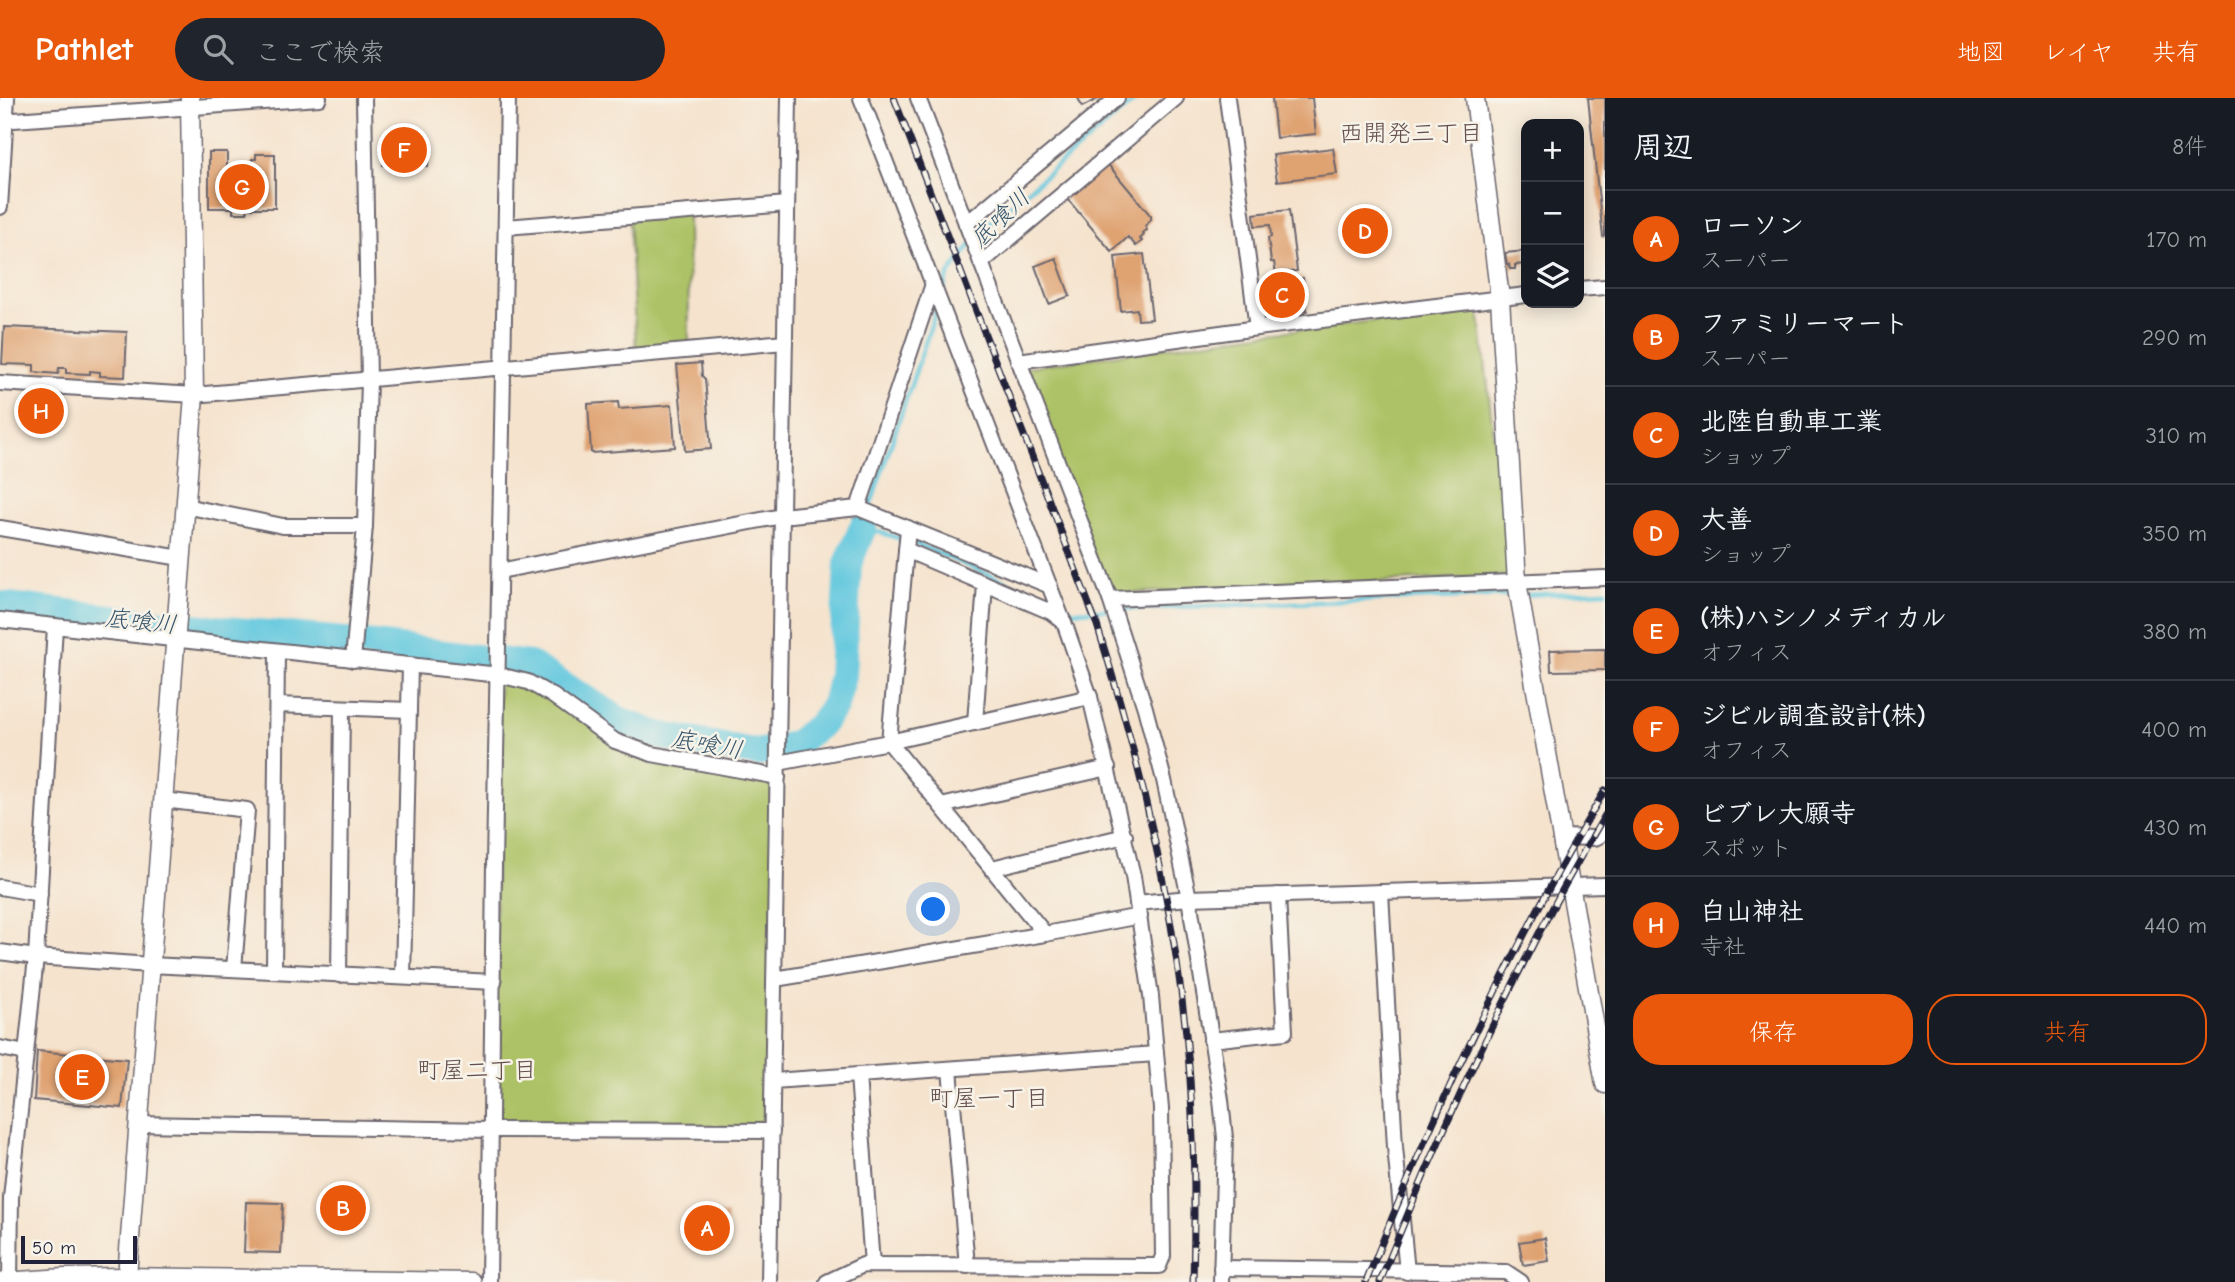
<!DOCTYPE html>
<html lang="ja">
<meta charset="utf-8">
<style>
:root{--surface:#171b24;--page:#20242c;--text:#f1f3f6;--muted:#9ea1a6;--line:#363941;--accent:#ea580c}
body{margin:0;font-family:"Comic Neue","Klee One",sans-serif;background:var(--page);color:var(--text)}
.controls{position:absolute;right:21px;top:21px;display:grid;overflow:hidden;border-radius:14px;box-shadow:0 4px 18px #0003}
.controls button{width:63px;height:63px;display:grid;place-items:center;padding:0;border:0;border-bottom:2px solid var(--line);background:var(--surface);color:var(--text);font:35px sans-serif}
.scale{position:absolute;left:21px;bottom:18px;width:116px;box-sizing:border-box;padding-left:7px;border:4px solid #22223b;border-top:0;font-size:19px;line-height:24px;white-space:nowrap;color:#22223b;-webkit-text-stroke:5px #f7f3e8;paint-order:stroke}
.you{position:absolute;left:934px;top:812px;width:24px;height:24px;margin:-18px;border:5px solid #fff;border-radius:50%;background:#1a73e8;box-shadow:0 0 0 10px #1a73e833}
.badge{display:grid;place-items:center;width:46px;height:46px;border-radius:50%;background:var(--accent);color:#fff;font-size:23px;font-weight:700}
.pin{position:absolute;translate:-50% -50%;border:4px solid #fff;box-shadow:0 2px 7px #0006}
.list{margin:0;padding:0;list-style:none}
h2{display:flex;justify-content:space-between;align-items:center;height:91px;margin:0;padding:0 28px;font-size:30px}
h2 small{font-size:23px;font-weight:400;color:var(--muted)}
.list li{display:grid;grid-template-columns:46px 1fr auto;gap:21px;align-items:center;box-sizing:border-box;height:98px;padding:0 28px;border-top:2px solid var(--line)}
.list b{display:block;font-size:26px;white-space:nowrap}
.list p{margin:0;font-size:23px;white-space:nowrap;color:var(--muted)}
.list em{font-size:23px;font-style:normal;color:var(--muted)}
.actions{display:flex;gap:14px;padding:21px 28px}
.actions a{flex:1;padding:16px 0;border:2px solid var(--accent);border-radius:28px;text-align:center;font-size:24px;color:var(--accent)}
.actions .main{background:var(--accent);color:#fff}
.icon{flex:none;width:38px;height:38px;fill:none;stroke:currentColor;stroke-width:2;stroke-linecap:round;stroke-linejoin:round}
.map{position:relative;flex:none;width:1605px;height:1184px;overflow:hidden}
header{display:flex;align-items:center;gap:42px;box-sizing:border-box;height:98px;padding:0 35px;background:var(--accent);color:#fff}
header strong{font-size:33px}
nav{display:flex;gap:38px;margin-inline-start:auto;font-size:24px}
.search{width:490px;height:63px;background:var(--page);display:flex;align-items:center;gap:18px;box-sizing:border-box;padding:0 24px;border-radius:38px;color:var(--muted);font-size:26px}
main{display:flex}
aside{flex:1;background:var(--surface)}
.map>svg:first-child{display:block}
.green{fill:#adc266;stroke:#687250;stroke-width:2}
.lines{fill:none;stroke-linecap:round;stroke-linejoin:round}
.stream{stroke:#61c7de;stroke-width:4.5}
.river{stroke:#61c7de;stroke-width:28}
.building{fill:#dfa271}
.minor-casing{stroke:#6c666e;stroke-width:18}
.tertiary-casing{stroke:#6c666e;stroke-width:21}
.minor{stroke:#fff;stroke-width:14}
.tertiary{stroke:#fff;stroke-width:18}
.rail-casing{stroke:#22223b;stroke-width:7}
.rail{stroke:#f7f3e8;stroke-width:4.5;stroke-dasharray:13;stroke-linecap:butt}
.labels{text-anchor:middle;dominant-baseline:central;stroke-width:5;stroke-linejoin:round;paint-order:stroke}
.neighbourhood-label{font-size:24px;fill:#644f4e;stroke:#f7f3e8}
.water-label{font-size:24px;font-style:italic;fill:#35546c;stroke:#f7f3e8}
</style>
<header>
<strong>Pathlet</strong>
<div class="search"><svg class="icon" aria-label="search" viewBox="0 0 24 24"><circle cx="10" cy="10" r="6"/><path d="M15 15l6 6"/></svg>ここで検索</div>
<nav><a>地図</a><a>レイヤ</a><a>共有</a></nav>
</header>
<main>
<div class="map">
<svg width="1605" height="1184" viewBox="0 0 1605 1184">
<rect width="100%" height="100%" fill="#f7f3e8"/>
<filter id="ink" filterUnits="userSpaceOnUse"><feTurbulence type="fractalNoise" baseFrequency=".0143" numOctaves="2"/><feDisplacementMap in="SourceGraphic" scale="14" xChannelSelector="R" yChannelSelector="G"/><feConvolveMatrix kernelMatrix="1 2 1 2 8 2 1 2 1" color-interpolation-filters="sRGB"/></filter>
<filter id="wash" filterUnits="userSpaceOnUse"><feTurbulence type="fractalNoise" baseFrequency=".00686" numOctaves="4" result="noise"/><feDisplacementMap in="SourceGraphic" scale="28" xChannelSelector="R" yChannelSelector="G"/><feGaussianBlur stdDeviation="1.57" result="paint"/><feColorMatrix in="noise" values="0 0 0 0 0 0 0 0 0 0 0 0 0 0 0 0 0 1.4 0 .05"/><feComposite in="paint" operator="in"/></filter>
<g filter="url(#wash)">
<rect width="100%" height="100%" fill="#f5e3cd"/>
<g class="green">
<polygon points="688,114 689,248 636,250 629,119"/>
<polygon points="1479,211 1510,478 1108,496 1021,270 1252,237"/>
<polygon points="499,577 553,598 627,647 778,679 772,1033 492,1032"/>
</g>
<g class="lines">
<g class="stream">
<polyline points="941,199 949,176 983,130 1138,0"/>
<polyline points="937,210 863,429 917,446 1050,503"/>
<polyline points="1525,497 1605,493"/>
<polyline points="1061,508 1073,513 1513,497"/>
</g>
<polyline class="river" points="0,507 161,526 344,543 530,567 622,624 658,637 757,655 794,647 820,627 835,607 842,578 848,466 863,429"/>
</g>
<g id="blocks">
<g class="building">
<polygon points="1078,0 1100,0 1082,9"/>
<polygon points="1272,0 1312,0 1316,36 1276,40"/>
<polygon points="1588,0 1605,0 1605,138 1603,139"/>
<polygon points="390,29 404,29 404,40 429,40 428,68 383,67 383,40 390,40"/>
<polygon points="1333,50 1337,76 1277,83 1273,57"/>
<polygon points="209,54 227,54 227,68 252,69 252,61 256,61 256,56 275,56 275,110 248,110 247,115 233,115 233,110 209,110"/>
<polygon points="1106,64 1151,118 1151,122 1145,128 1147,132 1142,135 1144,137 1140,141 1142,143 1136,148 1128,139 1112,154 1064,97"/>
<polygon points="1289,112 1297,173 1276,176 1274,164 1271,164 1268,140 1271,139 1270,127 1255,128 1254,116"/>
<polygon points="1526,153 1526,166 1515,167 1515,171 1510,171 1509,166 1507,166 1505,155"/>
<polygon points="1144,156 1152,221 1138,222 1137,211 1121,213 1115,159"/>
<polygon points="1056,160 1070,198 1049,206 1035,168"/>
<polygon points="1303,180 1307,213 1299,214 1298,206 1261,209 1258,185"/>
<polygon points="4,229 127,234 125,279 100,278 100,274 90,273 90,276 66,275 66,270 59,270 58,276 34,274 34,267 2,266"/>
<polygon points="701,265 702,278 705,281 711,351 685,353 677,267"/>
<polygon points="618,304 619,311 672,307 675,349 591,355 588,306"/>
<polygon points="1605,551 1605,572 1551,573 1550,552"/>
<polygon points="37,953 127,961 122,1010 34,1002"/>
<polygon points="324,1097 365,1098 365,1123 324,1122"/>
<polygon points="246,1104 283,1105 281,1155 244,1154"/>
<polygon points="689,1114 727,1116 725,1146 687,1144"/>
<polygon points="1545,1140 1549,1163 1523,1167 1519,1144"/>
</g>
</g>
</g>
<g filter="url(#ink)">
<use href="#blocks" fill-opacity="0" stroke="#6c666e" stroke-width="2"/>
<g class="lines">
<g class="minor-casing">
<g id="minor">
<polyline points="861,0 1063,523"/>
<polyline points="918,0 1110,501 1145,610 1164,682 1189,800 1221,1002 1225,1040 1221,1184"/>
<polyline points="1227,0 1257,230"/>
<polyline points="0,23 319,0"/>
<polyline points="0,109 7,0"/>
<polyline points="966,126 1117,0"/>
<polyline points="506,129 787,106"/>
<polyline points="981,165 1176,0"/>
<polyline points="1579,191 1605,189"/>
<polyline points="1018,263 1257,230 1526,197"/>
<polyline points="0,285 194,297 785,244"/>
<polyline points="185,408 283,428 365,428"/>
<polyline points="858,410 933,186"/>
<polyline points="0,430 181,460"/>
<polyline points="908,430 889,644 1045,836"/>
<polyline points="500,473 782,418 858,410 1050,488"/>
<polyline points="1110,501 1605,480"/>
<polyline points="0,522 499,577 528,584 553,598 615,643 652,656 778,679"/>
<polyline points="353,562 365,428 369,282 364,0"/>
<polyline points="277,607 409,612"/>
<polyline points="975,625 985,486"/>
<polyline points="778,665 889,644 1090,599"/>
<polyline points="163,702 247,712 234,871"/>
<polyline points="941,708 1108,670"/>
<polyline points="1561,739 1595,740 1599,738 1605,732"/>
<polyline points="992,770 1125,738"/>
<polyline points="0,789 40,796"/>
<polyline points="1381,794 1395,1049 1407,1174"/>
<polyline points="1137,805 1189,800 1605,787"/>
<polyline points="0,854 36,859 150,867 494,884"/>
<polyline points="274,873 277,554"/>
<polyline points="339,877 342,610"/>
<polyline points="403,879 410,567"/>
<polyline points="775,881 1045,836 1140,818"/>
<polyline points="1211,942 1285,934 1278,797"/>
<polyline points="0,950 26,955"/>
<polyline points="950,971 967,1168"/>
<polyline points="858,977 872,1167"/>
<polyline points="773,983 1156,956"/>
<polyline points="138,1026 492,1032 772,1033"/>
<polyline points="1221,1170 1506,1174 1521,1184"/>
<polyline points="10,1183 11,1100 36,859 55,528"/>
<polyline points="489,1184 494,767 508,0"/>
<polyline points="769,1184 789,0"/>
<polyline points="827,1184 863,1167 1159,1168 1163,1158 1161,1011 1151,898 1133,778 1090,599 1064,524 1051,514 906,452"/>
</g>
</g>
<g class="tertiary-casing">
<g id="tertiary">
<polyline points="1475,0 1500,200 1517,484 1605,986"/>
<polyline points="127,1179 194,297 190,0"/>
<polyline points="4,1184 64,1180 121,1179 472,1184"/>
</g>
</g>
<use href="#minor" class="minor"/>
<use href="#tertiary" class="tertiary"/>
<g class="rail-casing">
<g id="rail">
<path d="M894 0 1097 527C1140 663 1173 803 1187 946 1195 1025 1195 1105 1193 1184"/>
<path d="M1366 1184C1433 1014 1512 849 1605 692"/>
<path d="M1380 1184C1444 1024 1517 865 1605 717"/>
</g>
</g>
<use href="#rail" class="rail"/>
</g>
</g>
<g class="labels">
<g class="neighbourhood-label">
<text x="1411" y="35">西開発三丁目</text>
<text x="477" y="972">町屋二丁目</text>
<text x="989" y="1000">町屋一丁目</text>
</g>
<g class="water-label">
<text transform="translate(1000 120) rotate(-44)">底喰川</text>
<text transform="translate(141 523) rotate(6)">底喰川</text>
<text transform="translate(707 646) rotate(10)">底喰川</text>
</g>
</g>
</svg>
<div class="controls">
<button>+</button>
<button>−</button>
<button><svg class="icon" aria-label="layers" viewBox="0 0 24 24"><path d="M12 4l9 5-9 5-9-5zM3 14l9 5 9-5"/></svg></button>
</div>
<div class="scale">50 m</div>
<div class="you"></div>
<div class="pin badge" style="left:707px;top:1130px">A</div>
<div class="pin badge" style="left:343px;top:1110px">B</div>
<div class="pin badge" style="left:1282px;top:197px">C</div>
<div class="pin badge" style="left:1365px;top:133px">D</div>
<div class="pin badge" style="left:82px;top:979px">E</div>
<div class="pin badge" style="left:404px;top:52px">F</div>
<div class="pin badge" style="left:242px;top:89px">G</div>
<div class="pin badge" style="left:41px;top:313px">H</div>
</div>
<aside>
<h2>周辺<small>8件</small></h2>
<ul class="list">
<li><span class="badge">A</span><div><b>ローソン</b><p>スーパー</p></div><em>170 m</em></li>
<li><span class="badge">B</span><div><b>ファミリーマート</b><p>スーパー</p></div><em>290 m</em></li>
<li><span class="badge">C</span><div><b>北陸自動車工業</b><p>ショップ</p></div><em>310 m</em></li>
<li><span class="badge">D</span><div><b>大善</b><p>ショップ</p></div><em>350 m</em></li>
<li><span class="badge">E</span><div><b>(株)ハシノメディカル</b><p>オフィス</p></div><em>380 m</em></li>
<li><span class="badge">F</span><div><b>ジビル調査設計(株)</b><p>オフィス</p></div><em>400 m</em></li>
<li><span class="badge">G</span><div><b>ビブレ大願寺</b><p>スポット</p></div><em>430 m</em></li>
<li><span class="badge">H</span><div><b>白山神社</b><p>寺社</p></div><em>440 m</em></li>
</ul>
<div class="actions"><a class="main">保存</a><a>共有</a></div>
</aside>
</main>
